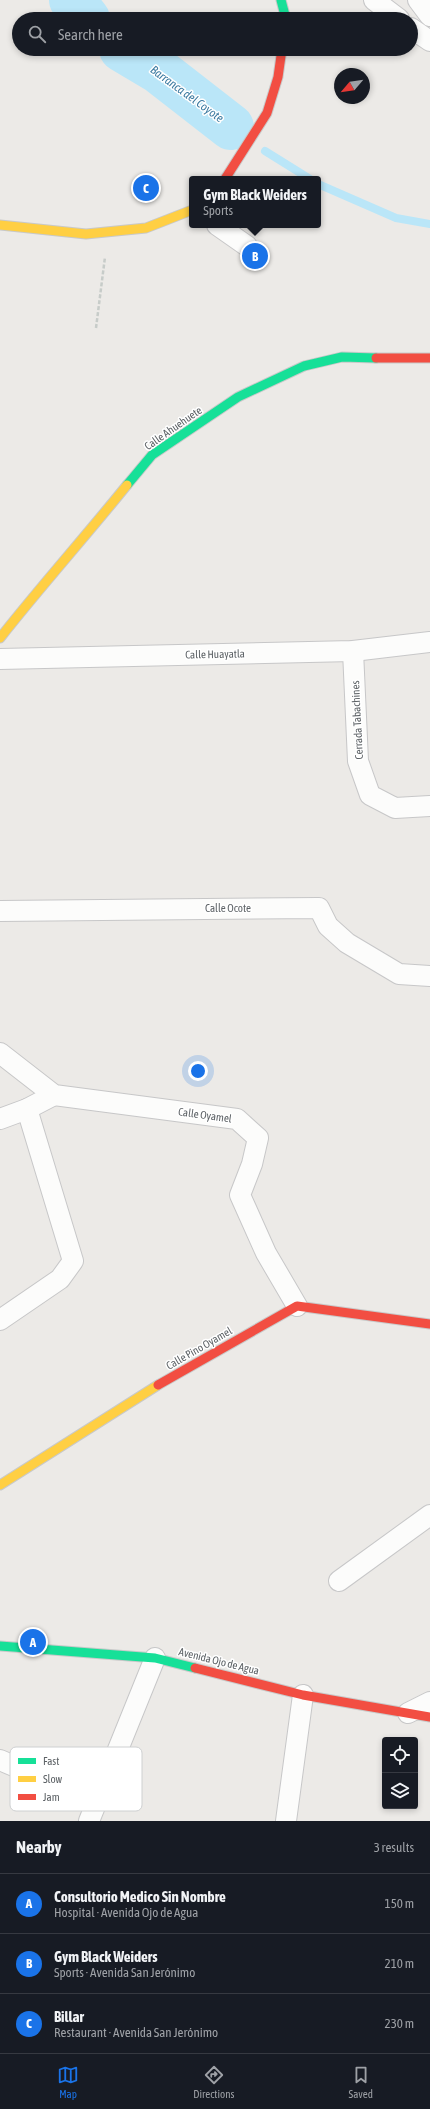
<!DOCTYPE html>
<meta charset="utf-8">
<style>
:root{--surface:#171b24;--page:#242831;--text:#f1f3f6;--muted:#9ea1a6;--line:#363941;--accent:#1a73e8}
body{margin:0;font-family:"Asap Condensed",sans-serif;background:var(--page);color:var(--text)}
.controls{position:absolute;right:12px;bottom:12px;display:grid;overflow:hidden;border-radius:4px;box-shadow:0 2px 6px #0003}
.controls button{width:36px;height:36px;display:grid;place-items:center;padding:0;border:0;border-bottom:1px solid var(--line);background:var(--surface);color:var(--text);font:20px sans-serif}
.compass{position:absolute;left:334px;top:68px;width:36px;height:36px;border-radius:50%;background:var(--surface);box-shadow:0 2px 6px #0003;rotate:241deg}
.you{position:absolute;left:198px;top:1071px;width:14px;height:14px;margin:-10px;border:3px solid #fff;border-radius:50%;background:#1a73e8;box-shadow:0 0 0 6px #1a73e833}
.badge{display:grid;place-items:center;width:26px;height:26px;border-radius:50%;background:var(--accent);color:#fff;font-size:13px;font-weight:700}
.pin{position:absolute;translate:-50% -50%;border:2px solid #fff;box-shadow:0 1px 4px #0006}
.popup{position:absolute;left:189px;top:176px;width:132px;height:52px;box-sizing:border-box;display:grid;place-content:center;border-radius:4px;background:var(--surface);filter:drop-shadow(0 1px 3px #0005);font-size:13px;white-space:nowrap;color:var(--muted)}
.popup b{font-size:15px;color:var(--text)}
.popup::after{content:'';position:absolute;left:50%;top:100%;margin-left:-8px;border:8px solid transparent;border-top-color:var(--surface)}
.list{margin:0;padding:0;list-style:none}
h2{display:flex;justify-content:space-between;align-items:center;height:52px;margin:0;padding:0 16px;font-size:17px}
h2 small{font-size:13px;font-weight:400;color:var(--muted)}
.list li{display:grid;grid-template-columns:26px 1fr auto;gap:12px;align-items:center;box-sizing:border-box;height:60px;padding:0 16px;border-top:1px solid var(--line)}
.list b{display:block;font-size:15px;white-space:nowrap}
.list p{margin:0;font-size:13px;white-space:nowrap;color:var(--muted)}
.list em{font-size:13px;font-style:normal;color:var(--muted)}
.icon{flex:none;width:22px;height:22px;fill:none;stroke:currentColor;stroke-width:2;stroke-linecap:round;stroke-linejoin:round}
.map{position:relative;flex:none;width:430px;height:1821px;overflow:hidden}
.search{position:absolute;background:var(--surface);box-shadow:0 2px 6px #0003;left:12px;right:12px;top:12px;height:44px;display:flex;align-items:center;gap:10px;box-sizing:border-box;padding:0 14px;border-radius:22px;color:var(--muted);font-size:15px}
.sheet{height:232px;background:var(--surface)}
nav{display:flex;justify-content:space-around;align-items:center;box-sizing:border-box;height:56px;border-top:1px solid var(--line);background:var(--surface);font-size:11px;color:var(--muted)}
nav a{display:grid;justify-items:center;gap:2px}
nav .on{color:var(--accent)}
.map>svg:first-child{display:block}
.lines{fill:none;stroke-linecap:round;stroke-linejoin:round}
.stream{stroke:#bae6f8;stroke-width:8}
.river{stroke:#bae6f8;stroke-width:46}
.street-casing{stroke:#c7c7c8;stroke-width:22}
.fast-casing{stroke:#c8c9c9;stroke-width:11}
.slow-casing{stroke:#c8c9c9;stroke-width:11}
.jam-casing{stroke:#c8c9c9;stroke-width:11}
.path{stroke:#c7ccc9;stroke-width:2.5;stroke-dasharray:4 2;stroke-linecap:butt}
.street{stroke:#fcfcfb;stroke-width:20}
.fast{stroke:#16e098;stroke-width:9}
.slow{stroke:#ffcf43;stroke-width:9}
.jam{stroke:#f24e42;stroke-width:9}
.labels{text-anchor:middle;dominant-baseline:central;stroke-width:3;stroke-linejoin:round;paint-order:stroke}
.street-label{font-size:11px;fill:#5c6165;stroke:#fff}
.water-label{font-size:12px;font-style:italic;fill:#3b7aa0;stroke:#fff}
.key{fill:#fff;stroke:#ced0d1;stroke-width:1}
.key-label{font-size:11px;fill:#5c6165}
</style>
<div class="map">
<svg width="430" height="1821" viewBox="0 0 430 1821">
<rect width="100%" height="100%" fill="#eceae7"/>
<g class="lines">
<g class="stream">
<polyline points="265,151 310,179"/>
<polyline points="318,184 396,218 430,224"/>
</g>
<g class="river">
<polyline points="72,0 87,19"/>
<polyline points="122,49 159,71 231,127"/>
</g>
<g class="street-casing">
<g id="street">
<polyline points="374,0 399,19"/>
<polyline points="418,0 430,16"/>
<polyline points="411,28 430,41"/>
<polyline points="217,225 247,246"/>
<polyline points="353,651 358,761 370,795 395,808 430,806"/>
<polyline points="0,659 353,651 430,642"/>
<polyline points="0,911 319,908 328,926 347,943 399,974 430,976"/>
<polyline points="0,1053 54,1095 237,1119 258,1138 252,1164 240,1195 266,1253 297,1306"/>
<polyline points="0,1119 27,1109 54,1095"/>
<polyline points="0,1320 60,1279 73,1261 27,1109"/>
<polyline points="339,1581 430,1515"/>
<polyline points="408,1713 430,1702"/>
<polyline points="0,1760 98,1802"/>
<polyline points="89,1821 155,1658"/>
<polyline points="286,1821 303,1695"/>
</g>
</g>
<g class="fast-casing">
<g id="fast">
<polyline points="281,0 286,19"/>
<polyline points="127,485 152,455 238,397 304,366 342,357 376,358"/>
<polyline points="0,1646 155,1658 195,1668"/>
</g>
</g>
<g class="slow-casing">
<g id="slow">
<polyline points="0,225 86,234 146,228 192,210"/>
<path d="M0 638C41 586 85 537 127 485"/>
<polyline points="0,1485 158,1385"/>
</g>
</g>
<g class="jam-casing">
<g id="jam">
<polyline points="225,179 267,113 278,77 282,49"/>
<polyline points="376,358 430,358"/>
<polyline points="158,1385 297,1306 430,1324"/>
<polyline points="195,1668 303,1695 430,1717"/>
</g>
</g>
<polyline class="path" points="96,328 105,257"/>
<use href="#street" class="street"/>
<use href="#fast" class="fast"/>
<use href="#slow" class="slow"/>
<use href="#jam" class="jam"/>
</g>
<g class="labels">
<g class="street-label">
<text transform="translate(173 428) rotate(-35)">Calle Ahuehuete</text>
<text transform="translate(215 654) rotate(-1)">Calle Huayatla</text>
<text transform="translate(357 720) rotate(-93)">Cerrada Tabachines</text>
<text x="228" y="908">Calle Ocote</text>
<text transform="translate(205 1115) rotate(8)">Calle Oyamel</text>
<text transform="translate(199 1348) rotate(-30)">Calle Pino Oyamel</text>
<text transform="translate(219 1661) rotate(14)">Avenida Ojo de Agua</text>
</g>
<g class="water-label">
<text transform="translate(187 94) rotate(36)">Barranca del Coyote</text>
</g>
</g>
<rect x="10" y="1747" width="132" height="64" rx="6" class="key"/>
<rect x="18" y="1758" width="18" height="6" fill="#16e098"/>
<rect x="18" y="1776" width="18" height="6" fill="#ffcf43"/>
<rect x="18" y="1794" width="18" height="6" fill="#f24e42"/>
<g class="key-label">
<text x="43" y="1765">Fast</text>
<text x="43" y="1783">Slow</text>
<text x="43" y="1801">Jam</text>
</g>
</svg>
<div class="controls">
<button><svg class="icon" aria-label="locate" viewBox="0 0 24 24"><circle cx="12" cy="12" r="6"/><path d="M12 2v4M12 18v4M2 12h4M18 12h4"/></svg></button>
<button><svg class="icon" aria-label="layers" viewBox="0 0 24 24"><path d="M12 4l9 5-9 5-9-5zM3 14l9 5 9-5"/></svg></button>
</div>
<svg class="compass" viewBox="-18 -18 36 36"><path d="M0-13l5 13h-10z" fill="#e53935"/><path d="M0 13l5-13h-10z" fill="#9ea1a6"/></svg>
<div class="you"></div>
<div class="pin badge" style="left:33px;top:1642px">A</div>
<div class="pin badge" style="left:255px;top:256px">B</div>
<div class="popup"><b>Gym Black Weiders</b>Sports</div>
<div class="pin badge" style="left:146px;top:188px">C</div>
<div class="search"><svg class="icon" aria-label="search" viewBox="0 0 24 24"><circle cx="10" cy="10" r="6"/><path d="M15 15l6 6"/></svg>Search here</div>
</div>
<section class="sheet">
<h2>Nearby<small>3 results</small></h2>
<ul class="list">
<li><span class="badge">A</span><div><b>Consultorio Medico Sin Nombre</b><p>Hospital · Avenida Ojo de Agua</p></div><em>150 m</em></li>
<li><span class="badge">B</span><div><b>Gym Black Weiders</b><p>Sports · Avenida San Jerónimo</p></div><em>210 m</em></li>
<li><span class="badge">C</span><div><b>Billar</b><p>Restaurant · Avenida San Jerónimo</p></div><em>230 m</em></li>
</ul>
</section>
<nav>
<a class="on"><svg class="icon" aria-label="map" viewBox="0 0 24 24"><path d="M3 6l6-2 6 2 6-2v14l-6 2-6-2-6 2zM9 4v14M15 6v14"/></svg>Map</a>
<a><svg class="icon" aria-label="directions" viewBox="0 0 24 24"><path d="M12 3l9 9-9 9-9-9zM9 14v-3h6M13 9l2 2-2 2"/></svg>Directions</a>
<a><svg class="icon" aria-label="saved" viewBox="0 0 24 24"><path d="M7 4h10v16l-5-4-5 4z"/></svg>Saved</a>
</nav>
